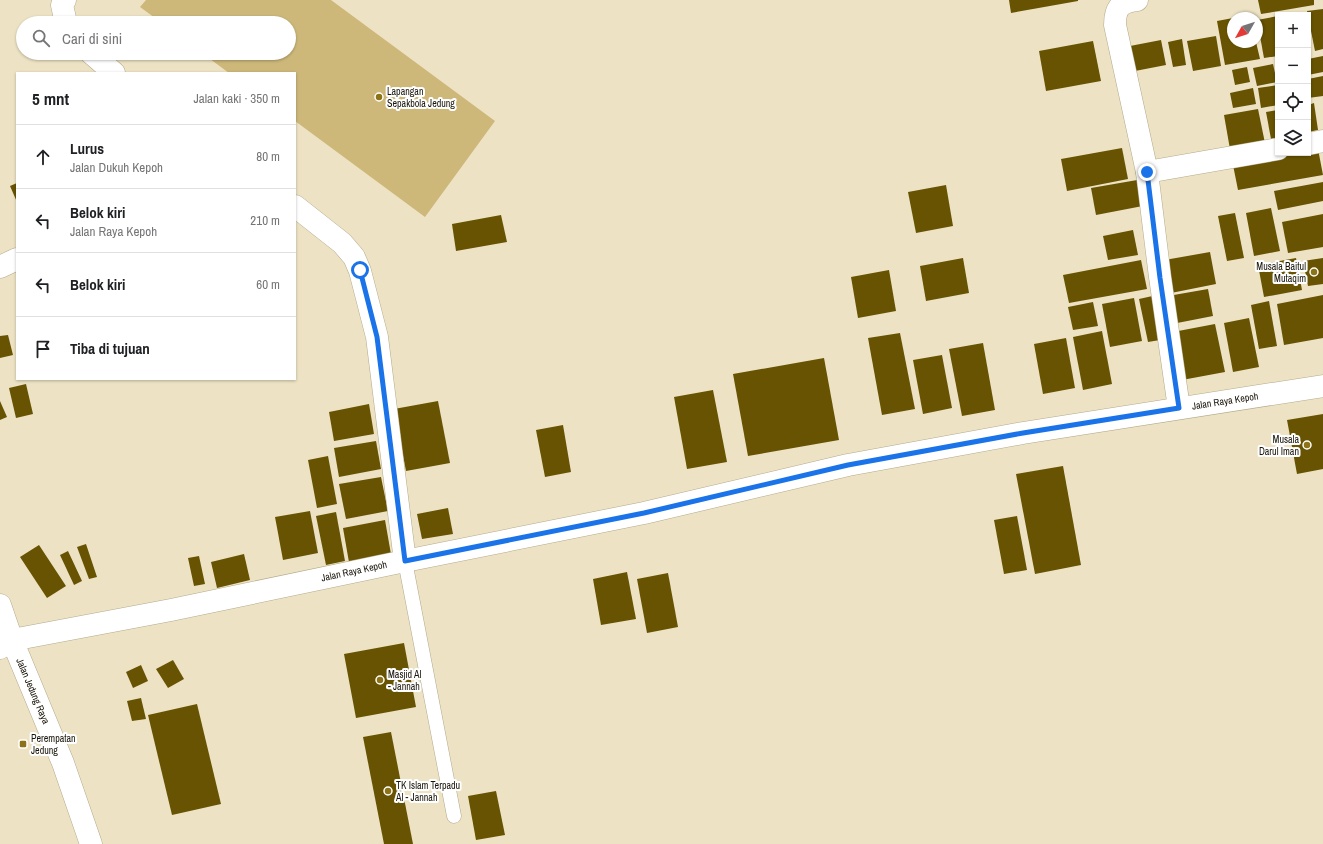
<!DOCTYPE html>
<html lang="id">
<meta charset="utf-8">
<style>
:root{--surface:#fff;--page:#f6f6f6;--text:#202124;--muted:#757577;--line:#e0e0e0}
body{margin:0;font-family:"Archivo Narrow",sans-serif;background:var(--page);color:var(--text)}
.controls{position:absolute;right:12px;top:12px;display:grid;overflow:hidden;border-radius:0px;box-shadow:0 1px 3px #0004}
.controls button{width:36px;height:36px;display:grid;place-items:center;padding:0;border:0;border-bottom:1px solid var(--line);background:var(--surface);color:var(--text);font:20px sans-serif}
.compass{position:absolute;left:1227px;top:12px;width:36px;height:36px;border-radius:50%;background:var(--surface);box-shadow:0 1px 3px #0004;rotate:231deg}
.stop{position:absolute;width:12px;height:12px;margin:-9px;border:3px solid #1a73e8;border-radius:50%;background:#fff}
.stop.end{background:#1a73e8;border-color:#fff;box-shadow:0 1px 4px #0008}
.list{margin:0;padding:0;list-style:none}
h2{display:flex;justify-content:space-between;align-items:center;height:52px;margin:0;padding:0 16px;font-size:17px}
h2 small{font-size:13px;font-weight:400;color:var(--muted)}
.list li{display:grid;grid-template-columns:26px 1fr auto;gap:12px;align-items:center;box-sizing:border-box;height:64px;padding:0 16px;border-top:1px solid var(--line)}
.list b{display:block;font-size:15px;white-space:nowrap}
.list p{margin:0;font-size:13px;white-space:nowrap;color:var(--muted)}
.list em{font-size:13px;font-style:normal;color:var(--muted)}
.icon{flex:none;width:22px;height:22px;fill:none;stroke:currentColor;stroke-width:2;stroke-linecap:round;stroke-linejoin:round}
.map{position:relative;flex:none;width:1323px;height:844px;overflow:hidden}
.search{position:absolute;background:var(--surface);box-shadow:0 1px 3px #0004;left:16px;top:16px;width:280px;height:44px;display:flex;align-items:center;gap:10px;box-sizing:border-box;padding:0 14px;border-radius:22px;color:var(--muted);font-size:15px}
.panel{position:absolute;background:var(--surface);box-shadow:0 1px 3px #0004;left:16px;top:72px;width:280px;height:308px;border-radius:0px}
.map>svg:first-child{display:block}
.green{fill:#cdb87a}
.building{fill:#675301}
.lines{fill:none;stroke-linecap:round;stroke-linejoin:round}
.lane-casing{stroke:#b3aa8c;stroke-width:15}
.street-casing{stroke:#b3aa8c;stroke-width:23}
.secondary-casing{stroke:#b3aa8c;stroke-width:23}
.lane{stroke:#fff;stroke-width:14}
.street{stroke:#fff;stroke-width:22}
.secondary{stroke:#fff;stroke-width:22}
.route{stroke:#1a73e8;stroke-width:5}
.poi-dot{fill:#8d7317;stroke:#fff;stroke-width:1.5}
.labels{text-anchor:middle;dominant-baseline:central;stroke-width:4;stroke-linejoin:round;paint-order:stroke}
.poi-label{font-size:10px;fill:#19150a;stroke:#fff;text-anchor:start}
.street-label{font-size:10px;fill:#19150a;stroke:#fff}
</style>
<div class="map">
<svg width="1323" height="844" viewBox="0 0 1323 844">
<rect width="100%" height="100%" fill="#ede3c4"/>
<polygon class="green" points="146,0 331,0 495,121 425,217 295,121 295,73 229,73 202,53 289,53 289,23 162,23 140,7"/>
<g class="building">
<polygon points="1009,0 1078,0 1078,1 1011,13"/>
<polygon points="1258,0 1314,0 1314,5 1261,14"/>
<polygon points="1323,9 1323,49 1315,51 1307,11"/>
<polygon points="1278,16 1278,56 1264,58 1257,20"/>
<polygon points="1233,18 1233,42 1256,42 1260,59 1225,65 1217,21"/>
<polygon points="1216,36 1221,66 1193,71 1187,41"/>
<polygon points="1182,39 1186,65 1173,67 1168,42"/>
<polygon points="1161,40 1166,65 1135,71 1130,46"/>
<polygon points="1093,41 1101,81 1046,91 1039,51"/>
<polygon points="1323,56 1323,72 1308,75 1308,59"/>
<polygon points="1273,64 1277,82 1257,86 1253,68"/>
<polygon points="1247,67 1250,82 1235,85 1232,70"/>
<polygon points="1323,76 1323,96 1308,98 1308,79"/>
<polygon points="1278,85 1278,105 1261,108 1258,88"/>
<polygon points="1253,88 1256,104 1233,108 1230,93"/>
<polygon points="1314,103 1318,130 1308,132 1308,105"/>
<polygon points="1258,109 1266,148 1231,155 1224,115"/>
<polygon points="1278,110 1278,137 1271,139 1266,112"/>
<polygon points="1122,148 1128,179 1067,191 1061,159"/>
<polygon points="1318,149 1323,175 1238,190 1233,165 1298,153 1308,153"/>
<polygon points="1143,179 1148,205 1096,215 1091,188"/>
<polygon points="1323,182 1323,201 1278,210 1274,191"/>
<polygon points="17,183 17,202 10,186"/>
<polygon points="946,185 953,226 916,233 908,192"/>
<polygon points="1271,208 1280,251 1254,256 1246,213"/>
<polygon points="1235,213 1244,258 1227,261 1218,216"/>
<polygon points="1323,214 1323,247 1288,253 1282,222"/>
<polygon points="501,215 507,242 456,251 452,224"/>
<polygon points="1133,230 1138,255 1108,260 1103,236"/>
<polygon points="1210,252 1216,284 1166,294 1159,261"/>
<polygon points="963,258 969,293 926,301 920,266"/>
<polygon points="1296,258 1302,290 1264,297 1258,265"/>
<polygon points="1323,258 1323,284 1308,286 1303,261"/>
<polygon points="1141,260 1147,289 1069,303 1063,275"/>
<polygon points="889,270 896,311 858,318 851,277"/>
<polygon points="1208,289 1213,316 1172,324 1168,296"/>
<polygon points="1157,295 1166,339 1148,342 1139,299"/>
<polygon points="1323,295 1323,338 1284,345 1277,304"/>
<polygon points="1134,298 1142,341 1110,347 1102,304"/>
<polygon points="1269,301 1277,346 1259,349 1251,305"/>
<polygon points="1093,302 1098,326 1073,330 1068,307"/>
<polygon points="1249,318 1259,367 1233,372 1224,323"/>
<polygon points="1215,324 1225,372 1182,380 1173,332"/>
<polygon points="1102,331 1112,384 1083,390 1073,337"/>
<polygon points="900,333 915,409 882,415 868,338"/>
<polygon points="8,335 13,355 0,358 0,336"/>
<polygon points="1066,338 1075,388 1043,394 1034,344"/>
<polygon points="983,343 995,410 962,416 949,349"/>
<polygon points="942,355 952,408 923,414 913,360"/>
<polygon points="824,358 839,440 748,456 733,374"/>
<polygon points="26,384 33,414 16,418 9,388"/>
<polygon points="713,390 727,462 687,469 674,397"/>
<polygon points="0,401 7,417 0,420"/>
<polygon points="438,401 450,463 406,471 394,409"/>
<polygon points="369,404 374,434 334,441 329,412"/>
<polygon points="1323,414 1323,469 1297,474 1287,420"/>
<polygon points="563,425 571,472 545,477 536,430"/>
<polygon points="376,441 381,469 339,477 334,448"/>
<polygon points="328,456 337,504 317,508 308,460"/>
<polygon points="1063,466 1081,565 1035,574 1016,474"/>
<polygon points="381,477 388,511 346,519 339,484"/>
<polygon points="448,508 453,534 422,539 417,514"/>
<polygon points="310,511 318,553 283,560 275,517"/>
<polygon points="336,512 345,561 326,565 316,516"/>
<polygon points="1017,516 1027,570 1004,574 994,520"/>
<polygon points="385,520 392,560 350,568 343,528"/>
<polygon points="86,544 97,577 89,579 77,547"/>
<polygon points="39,545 66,586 47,598 20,557"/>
<polygon points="68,551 82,581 74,585 60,555"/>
<polygon points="244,554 250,580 217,588 211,562"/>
<polygon points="199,556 205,584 194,586 188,558"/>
<polygon points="627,572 636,619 601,625 593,579"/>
<polygon points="668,573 678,627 647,633 637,579"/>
<polygon points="404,643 416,707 356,718 344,654"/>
<polygon points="173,660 184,679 168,688 156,669"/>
<polygon points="141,665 148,681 133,688 126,672"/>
<polygon points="141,698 146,719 132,721 127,701"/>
<polygon points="197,704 221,804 172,815 148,715"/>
<polygon points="391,732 413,844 384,844 363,737"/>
<polygon points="496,791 505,835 476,840 468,796"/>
</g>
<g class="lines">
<g class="lane-casing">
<polyline id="lane" points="405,561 454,816"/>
</g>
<g class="street-casing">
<g id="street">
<polyline points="65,0 62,5 66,23"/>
<path d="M1137 0C1120 2 1115 8 1115 25L1147 172 1160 277 1179 408"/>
<polyline points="91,53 114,73"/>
<polyline points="1308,144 1323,141"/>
<polyline points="1147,172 1278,149"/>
<polyline points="295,206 342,243 354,257 360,271 377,337 405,561"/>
<polyline points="0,267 17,259"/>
<polyline points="0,648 12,640 171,610 405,561 644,513 848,465 1023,433 1323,386"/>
</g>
</g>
<g class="secondary-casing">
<polyline id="secondary" points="0,605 12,640 63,763 91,844"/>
</g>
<use href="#lane" class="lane"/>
<use href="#street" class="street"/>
<use href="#secondary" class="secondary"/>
</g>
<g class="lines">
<polyline class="route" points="360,270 377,337 405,561 644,513 848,465 1023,433 1179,408 1160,278 1147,172"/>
</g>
<g class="poi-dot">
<circle cx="379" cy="97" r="4"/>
<circle cx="1314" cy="272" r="4"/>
<circle cx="1307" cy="445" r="4"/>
<circle cx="380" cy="680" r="4"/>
<rect x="19" y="740" width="8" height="8" rx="2"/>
<circle cx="388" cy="791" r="4"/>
</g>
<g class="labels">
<g class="poi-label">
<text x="387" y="91">Lapangan<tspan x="387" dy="12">Sepakbola Jedung</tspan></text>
<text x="1306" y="266" text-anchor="end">Musala Baitul<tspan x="1306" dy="12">Mutaqim</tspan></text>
<text x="1299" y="439" text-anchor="end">Musala<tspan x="1299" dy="12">Darul Iman</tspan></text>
<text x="388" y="674">Masjid Al<tspan x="388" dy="12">- Jannah</tspan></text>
<text x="31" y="738">Perempatan<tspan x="31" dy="12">Jedung</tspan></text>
<text x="396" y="785">TK Islam Terpadu<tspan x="396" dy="12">Al - Jannah</tspan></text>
</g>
<g class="street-label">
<text transform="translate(1225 401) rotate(-9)">Jalan Raya Kepoh</text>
<text transform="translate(354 571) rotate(-12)">Jalan Raya Kepoh</text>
<text transform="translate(33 691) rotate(67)">Jalan Jedung Raya</text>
</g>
</g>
</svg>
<div class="controls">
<button>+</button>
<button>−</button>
<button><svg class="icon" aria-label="locate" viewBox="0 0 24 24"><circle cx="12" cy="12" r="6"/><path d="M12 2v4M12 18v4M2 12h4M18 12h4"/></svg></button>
<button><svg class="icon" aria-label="layers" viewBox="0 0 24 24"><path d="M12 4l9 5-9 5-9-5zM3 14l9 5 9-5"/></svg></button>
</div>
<svg class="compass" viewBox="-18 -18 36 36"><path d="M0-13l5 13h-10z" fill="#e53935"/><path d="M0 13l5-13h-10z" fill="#757577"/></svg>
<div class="stop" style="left:360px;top:270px"></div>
<div class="stop end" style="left:1147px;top:172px"></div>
<div class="search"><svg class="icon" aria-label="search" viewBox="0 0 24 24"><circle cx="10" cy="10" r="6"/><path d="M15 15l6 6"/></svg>Cari di sini</div>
<section class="panel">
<h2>5 mnt<small>Jalan kaki · 350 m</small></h2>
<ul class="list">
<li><svg class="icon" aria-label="ahead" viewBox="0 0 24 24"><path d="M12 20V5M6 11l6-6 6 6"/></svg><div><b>Lurus</b><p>Jalan Dukuh Kepoh</p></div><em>80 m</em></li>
<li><svg class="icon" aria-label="left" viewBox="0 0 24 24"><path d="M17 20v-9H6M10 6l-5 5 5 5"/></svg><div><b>Belok kiri</b><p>Jalan Raya Kepoh</p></div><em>210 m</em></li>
<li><svg class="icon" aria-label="left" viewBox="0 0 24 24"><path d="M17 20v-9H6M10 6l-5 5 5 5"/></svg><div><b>Belok kiri</b></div><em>60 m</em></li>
<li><svg class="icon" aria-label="arrive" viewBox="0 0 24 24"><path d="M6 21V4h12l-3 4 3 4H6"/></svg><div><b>Tiba di tujuan</b></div></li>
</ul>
</section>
</div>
